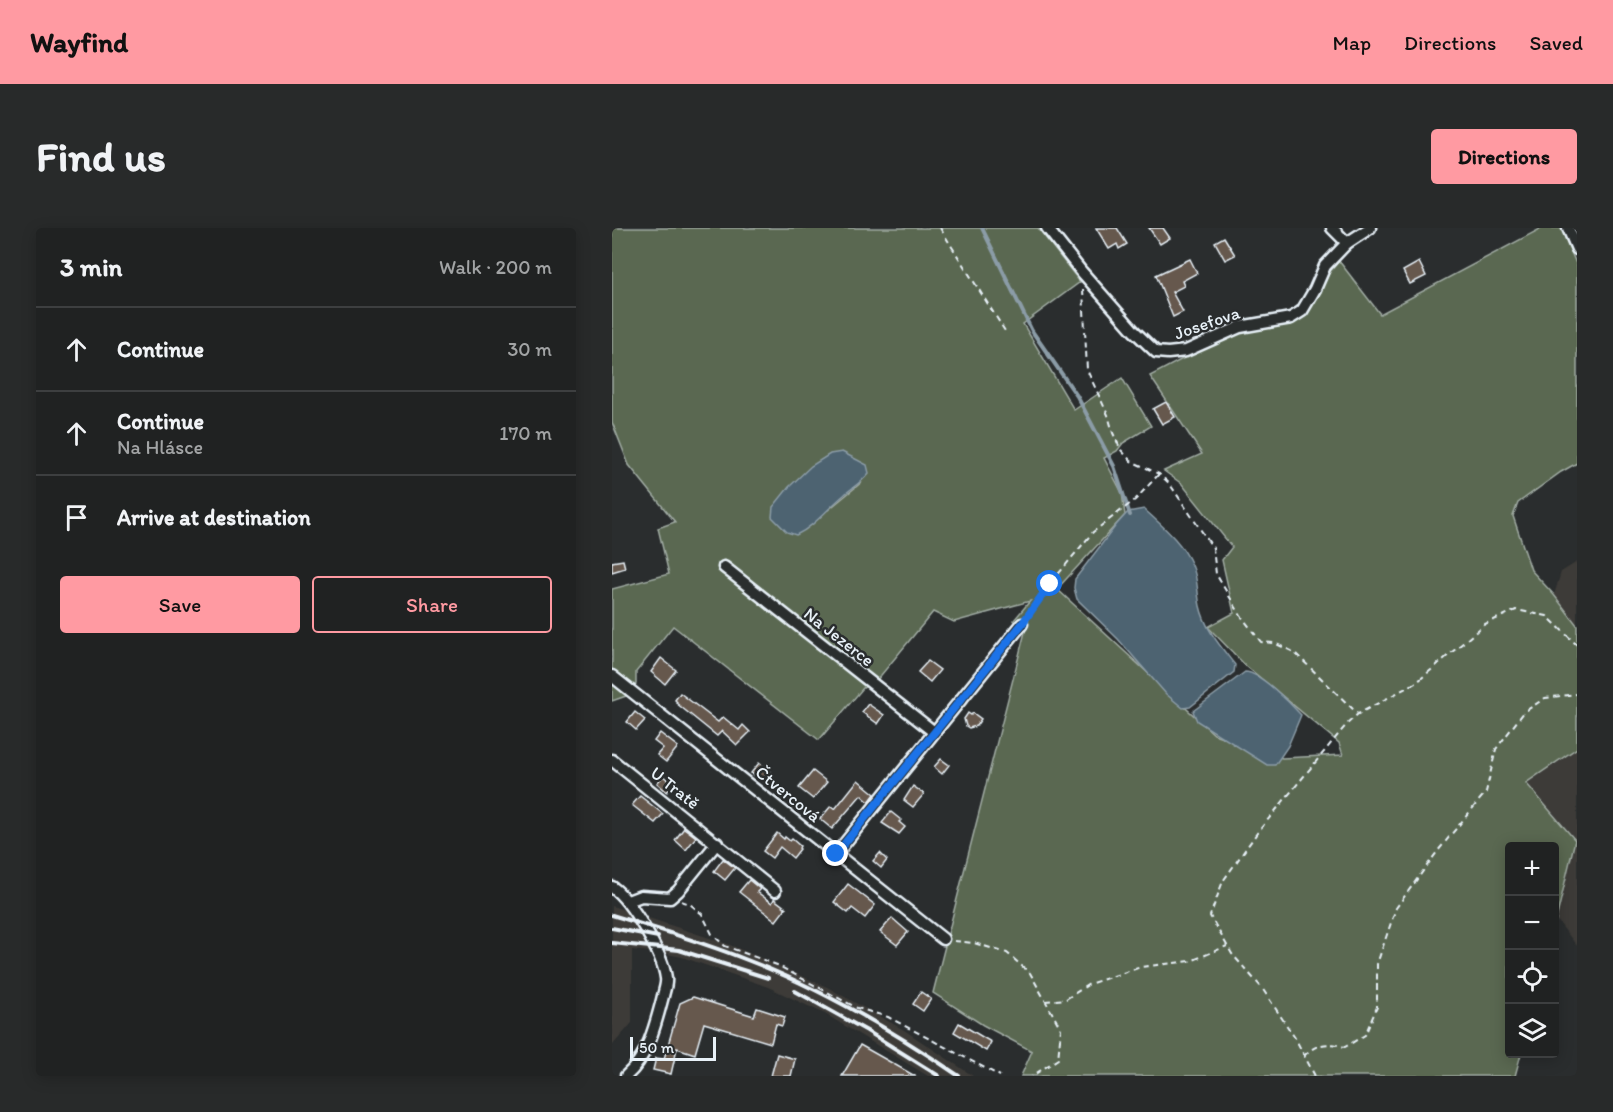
<!DOCTYPE html>
<meta charset="utf-8">
<style>
:root{--surface:#202222;--page:#282a2a;--text:#f1f3f6;--muted:#a2a4a5;--line:#3d3f40;--accent:#ff9aa2}
body{margin:0;font-family:Itim,sans-serif;background:var(--page);color:var(--text)}
.controls{position:absolute;right:18px;bottom:18px;display:grid;overflow:hidden;border-radius:6px;box-shadow:0 3px 15px #0003}
.controls button{width:54px;height:54px;display:grid;place-items:center;padding:0;border:0;border-bottom:2px solid var(--line);background:var(--surface);color:var(--text);font:30px sans-serif}
.scale{position:absolute;left:18px;bottom:15px;width:86px;box-sizing:border-box;padding-left:6px;border:3px solid #e8f1f8;border-top:0;font-size:16px;line-height:21px;white-space:nowrap;color:#e8f1f8;-webkit-text-stroke:4px #2a2d2e;paint-order:stroke}
.stop{position:absolute;width:18px;height:18px;margin:-14px;border:4px solid #1a73e8;border-radius:50%;background:#fff}
.stop.end{background:#1a73e8;border-color:#fff;box-shadow:0 2px 6px #0008}
.list{margin:0;padding:0;list-style:none}
h2{display:flex;justify-content:space-between;align-items:center;height:78px;margin:0;padding:0 24px;font-size:26px}
h2 small{font-size:20px;font-weight:400;color:var(--muted)}
.list li{display:grid;grid-template-columns:39px 1fr auto;gap:18px;align-items:center;box-sizing:border-box;height:84px;padding:0 24px;border-top:2px solid var(--line)}
.list b{display:block;font-size:22px;white-space:nowrap}
.list p{margin:0;font-size:20px;white-space:nowrap;color:var(--muted)}
.list em{font-size:20px;font-style:normal;color:var(--muted)}
.actions{display:flex;gap:12px;padding:18px 24px}
.actions a{flex:1;padding:14px 0;border:2px solid var(--accent);border-radius:6px;text-align:center;font-size:21px;color:var(--accent)}
.actions .main{background:var(--accent);color:#111}
.icon{flex:none;width:33px;height:33px;fill:none;stroke:currentColor;stroke-width:2;stroke-linecap:round;stroke-linejoin:round}
.map{position:relative;flex:none;width:965px;height:848px;overflow:hidden;border-radius:6px}
header{display:flex;align-items:center;gap:36px;box-sizing:border-box;height:84px;padding:0 30px;background:var(--accent);color:#111}
header strong{font-size:28px}
nav{display:flex;gap:33px;margin-inline-start:auto;font-size:21px}
.intro{display:flex;align-items:center;justify-content:space-between;box-sizing:border-box;height:144px;padding:0 36px}
h1{margin:0;font-size:42px}
.button{padding:15px 27px;border-radius:6px;background:var(--accent);color:#111;font-size:21px;font-weight:700}
main{display:flex;gap:36px;padding:0 36px}
aside{flex:1;background:var(--surface);border-radius:6px;box-shadow:0 3px 15px #0003}
.map>svg:first-child{display:block}
.built{fill:#3c3a37}
.green{fill:#5a6851;stroke:#a1aca4;stroke-width:1.5;fill-rule:evenodd}
.water{fill:#4d6371;stroke:#8b9ca7;stroke-width:1.5}
.lines{fill:none;stroke-linecap:round;stroke-linejoin:round}
.stream{stroke:#8b9ca7;stroke-width:4}
.building{fill:#66584d;stroke:#e8f1f8;stroke-width:1.5}
.minor-casing{stroke:#e8f1f8;stroke-width:15}
.path{stroke:#e8f1f8;stroke-width:2;stroke-dasharray:6 4.5;stroke-linecap:butt}
.minor{stroke:#2a2d2e;stroke-width:10}
.rail{stroke:#e8f1f8;stroke-width:4}
.route{stroke:#1a73e8;stroke-width:8}
.labels{text-anchor:middle;dominant-baseline:central;stroke-width:5;stroke-linejoin:round;paint-order:stroke}
.street-label{font-size:18px;fill:#e8f1f8;stroke:#2a2d2e}
</style>
<header>
<strong>Wayfind</strong>
<nav><a>Map</a><a>Directions</a><a>Saved</a></nav>
</header>
<div class="intro"><h1>Find us</h1><a class="button">Directions</a></div>
<main>
<aside>
<h2>3 min<small>Walk · 200 m</small></h2>
<ul class="list">
<li><svg class="icon" aria-label="ahead" viewBox="0 0 24 24"><path d="M12 20V5M6 11l6-6 6 6"/></svg><div><b>Continue</b></div><em>30 m</em></li>
<li><svg class="icon" aria-label="ahead" viewBox="0 0 24 24"><path d="M12 20V5M6 11l6-6 6 6"/></svg><div><b>Continue</b><p>Na Hlásce</p></div><em>170 m</em></li>
<li><svg class="icon" aria-label="arrive" viewBox="0 0 24 24"><path d="M6 21V4h12l-3 4 3 4H6"/></svg><div><b>Arrive at destination</b></div></li>
</ul>
<div class="actions"><a class="main">Save</a><a>Share</a></div>
</aside>
<div class="map">
<svg width="965" height="848" viewBox="0 0 965 848">
<rect width="100%" height="100%" fill="#2a2d2e"/>
<filter id="ink" filterUnits="userSpaceOnUse"><feTurbulence type="fractalNoise" baseFrequency=".0167" numOctaves="2"/><feDisplacementMap in="SourceGraphic" scale="12" xChannelSelector="R" yChannelSelector="G"/><feConvolveMatrix kernelMatrix="1 2 1 2 8 2 1 2 1" color-interpolation-filters="sRGB"/></filter>
<g filter="url(#ink)">
<g class="built">
<polygon points="965,334 965,397 942,367 949,344"/>
<polygon points="965,520 965,718 944,691 963,612 913,555"/>
<polygon points="0,678 116,716 215,759 292,802 361,848 316,848 213,786 156,759 70,729 50,725 20,722 20,795 0,818"/>
</g>
<path class="green" d="M0 0H426L468 54 411 96 462 182 510 150 539 198 511 215 505 223 492 230 510 265 513 287 445 361 602 506 670 530 731 527 727 515 634 438 596 399 622 385 610 332 620 319 570 256 552 243 590 226 538 148 626 102 685 92 707 67 717 45 727 33 768 86 930 0H949L965 38V235L949 244 906 275 901 288 919 342 942 367 965 397V520L914 555 963 612 943 696 942 618H897V826H909L903 848H409L420 823 371 797 321 765 414 400 402 392 418 373 342 394 321 384 265 452 251 460 207 512 61 398 24 444V456L14 468 0 473V361L57 346 46 300 63 294 17 237 0 194ZM250 254 216 282 161 279Z"/>
<g class="water">
<path d="M230 224 255 237 257 245C250 254 241 259 232 267 216 280 203 298 184 307L175 304 160 289 161 279 177 259 199 238 218 226Z"/>
<path d="M532 281C550 298 570 314 580 337 586 350 585 364 588 378 593 401 609 419 623 437L622 444 578 479 571 480 554 466 506 411 465 371 462 360 463 351 505 296 516 284Z"/>
<path d="M633 444C648 444 679 476 689 487L676 518 663 537H655L585 493 581 483Z"/>
</g>
<g class="lines">
<polyline class="stream" points="370,0 420,103 465,168 502,238 518,287"/>
</g>
<g class="building">
<polygon points="484,0 505,0 515,16 507,21 505,16 497,21"/>
<polygon points="537,0 551,0 558,10 548,16"/>
<polygon points="612,9 623,27 613,32 603,14"/>
<polygon points="578,31 585,45 570,53 572,58 560,64 571,84 561,89 544,47"/>
<polygon points="807,34 814,48 798,56 791,43"/>
<polygon points="554,174 563,189 550,196 541,181"/>
<polygon points="11,332 13,340 0,344 0,334"/>
<polygon points="49,430 64,442 53,456 39,444"/>
<polygon points="316,433 328,442 318,454 306,444"/>
<polygon points="68,465 106,494 111,489 127,502 131,497 138,504 125,517 110,503 105,508 64,475 65,474 63,472"/>
<polygon points="256,476 272,487 266,496 250,484"/>
<polygon points="23,484 33,492 24,502 15,494"/>
<polygon points="356,485 359,487 361,485 369,491 364,498 357,500 354,498 352,491"/>
<polygon points="48,505 66,519 54,534 45,527 51,520 42,513"/>
<polygon points="329,531 337,537 330,546 322,539"/>
<polygon points="147,535 159,545 153,554 139,545"/>
<polygon points="201,543 215,554 201,571 187,560"/>
<polygon points="51,548 61,556 55,564 45,555"/>
<polygon points="246,552 263,566 257,574 249,567 220,601 208,591 219,578 223,581"/>
<polygon points="301,558 312,566 301,579 292,572"/>
<polygon points="28,568 51,586 43,595 20,577"/>
<polygon points="279,584 289,592 287,594 293,599 287,606 270,595"/>
<polygon points="72,600 84,609 74,622 63,612"/>
<polygon points="165,605 172,611 173,609 178,613 180,611 188,618 187,620 188,621 181,630 168,619 160,630 151,623"/>
<polygon points="268,625 275,632 269,640 261,633"/>
<polygon points="111,631 123,640 113,652 102,643"/>
<polygon points="137,652 148,661 145,664 160,675 162,671 174,680 164,693 127,664"/>
<polygon points="236,656 263,677 253,690 240,680 236,685 222,674"/>
<polygon points="280,690 296,704 285,717 268,704"/>
<polygon points="309,764 319,771 311,783 301,776"/>
<polygon points="81,769 142,788 145,780 173,789 170,798 164,796 159,815 92,795 83,826 65,820 59,846 41,842 44,830 52,831 68,775"/>
<polygon points="347,795 379,814 374,823 342,804"/>
<polygon points="248,817 303,848 230,848"/>
<polygon points="165,826 183,831 179,848 159,848"/>
</g>
<g class="lines">
<g class="minor-casing">
<g id="minor">
<polyline points="435,0 469,43 522,103 544,124 556,125 574,123 628,99 679,90 690,83 703,61 713,38 735,15 758,0"/>
<polyline points="720,0 735,15"/>
<polyline points="956,0 965,21"/>
<polyline points="112,339 322,504"/>
<polyline points="0,448 331,711"/>
<polyline points="0,532 163,663"/>
<polyline points="224,626 410,396"/>
<path d="M0 659C19 672 51 727 54 750 55 756 52 763 51 768 44 795 36 829 14 848"/>
<polyline points="16,673 29,668 58,670 66,663 105,615"/>
</g>
</g>
<g class="path">
<polyline points="328,0 393,103"/>
<polyline points="471,61 475,142 496,187 501,205 509,222 519,233 547,246 557,255 601,320 604,346 629,388 649,414 662,415 682,424 745,485"/>
<polyline points="415,388 438,356 481,304 523,272 547,246"/>
<polyline points="69,673 78,676 90,686 100,706 113,718 165,737 245,780 276,789 388,848"/>
<polyline points="342,713 362,715 395,725 418,745 449,801 446,831 420,848"/>
<polyline points="433,773 454,771 477,756 529,739 579,733 615,718"/>
<path d="M692 828C704 815 717 814 733 819L753 807 765 779V736L784 680 825 624 874 564 884 521 912 484 933 470 965 466"/>
<polyline points="703,848 683,810 650,760 620,726 598,688 611,653 645,605 735,496 746,486 805,454 873,396 904,382 935,388 965,417"/>
</g>
<use href="#minor" class="minor"/>
<g class="rail">
<path d="M0 687C45 701 91 714 135 732 208 760 283 804 347 848"/>
<polyline points="0,700 46,709"/>
<polyline points="0,715 67,722 156,750"/>
<polyline points="183,763 255,803 327,848"/>
</g>
</g>
</g>
<g class="lines" filter="url(#ink)">
<polyline class="route" points="224,626 410,396 438,356"/>
</g>
<g class="labels">
<g class="street-label">
<text transform="translate(595 95) rotate(-19)">Josefova</text>
<text transform="translate(227 409) rotate(38)">Na Jezerce</text>
<text transform="translate(63 560) rotate(38)">U Tratě</text>
<text transform="translate(176 566) rotate(39)">Čtvercová</text>
</g>
</g>
</svg>
<div class="controls">
<button>+</button>
<button>−</button>
<button><svg class="icon" aria-label="locate" viewBox="0 0 24 24"><circle cx="12" cy="12" r="6"/><path d="M12 2v4M12 18v4M2 12h4M18 12h4"/></svg></button>
<button><svg class="icon" aria-label="layers" viewBox="0 0 24 24"><path d="M12 4l9 5-9 5-9-5zM3 14l9 5 9-5"/></svg></button>
</div>
<div class="scale">50 m</div>
<div class="stop" style="left:438px;top:356px"></div>
<div class="stop end" style="left:224px;top:626px"></div>
</div>
</main>
